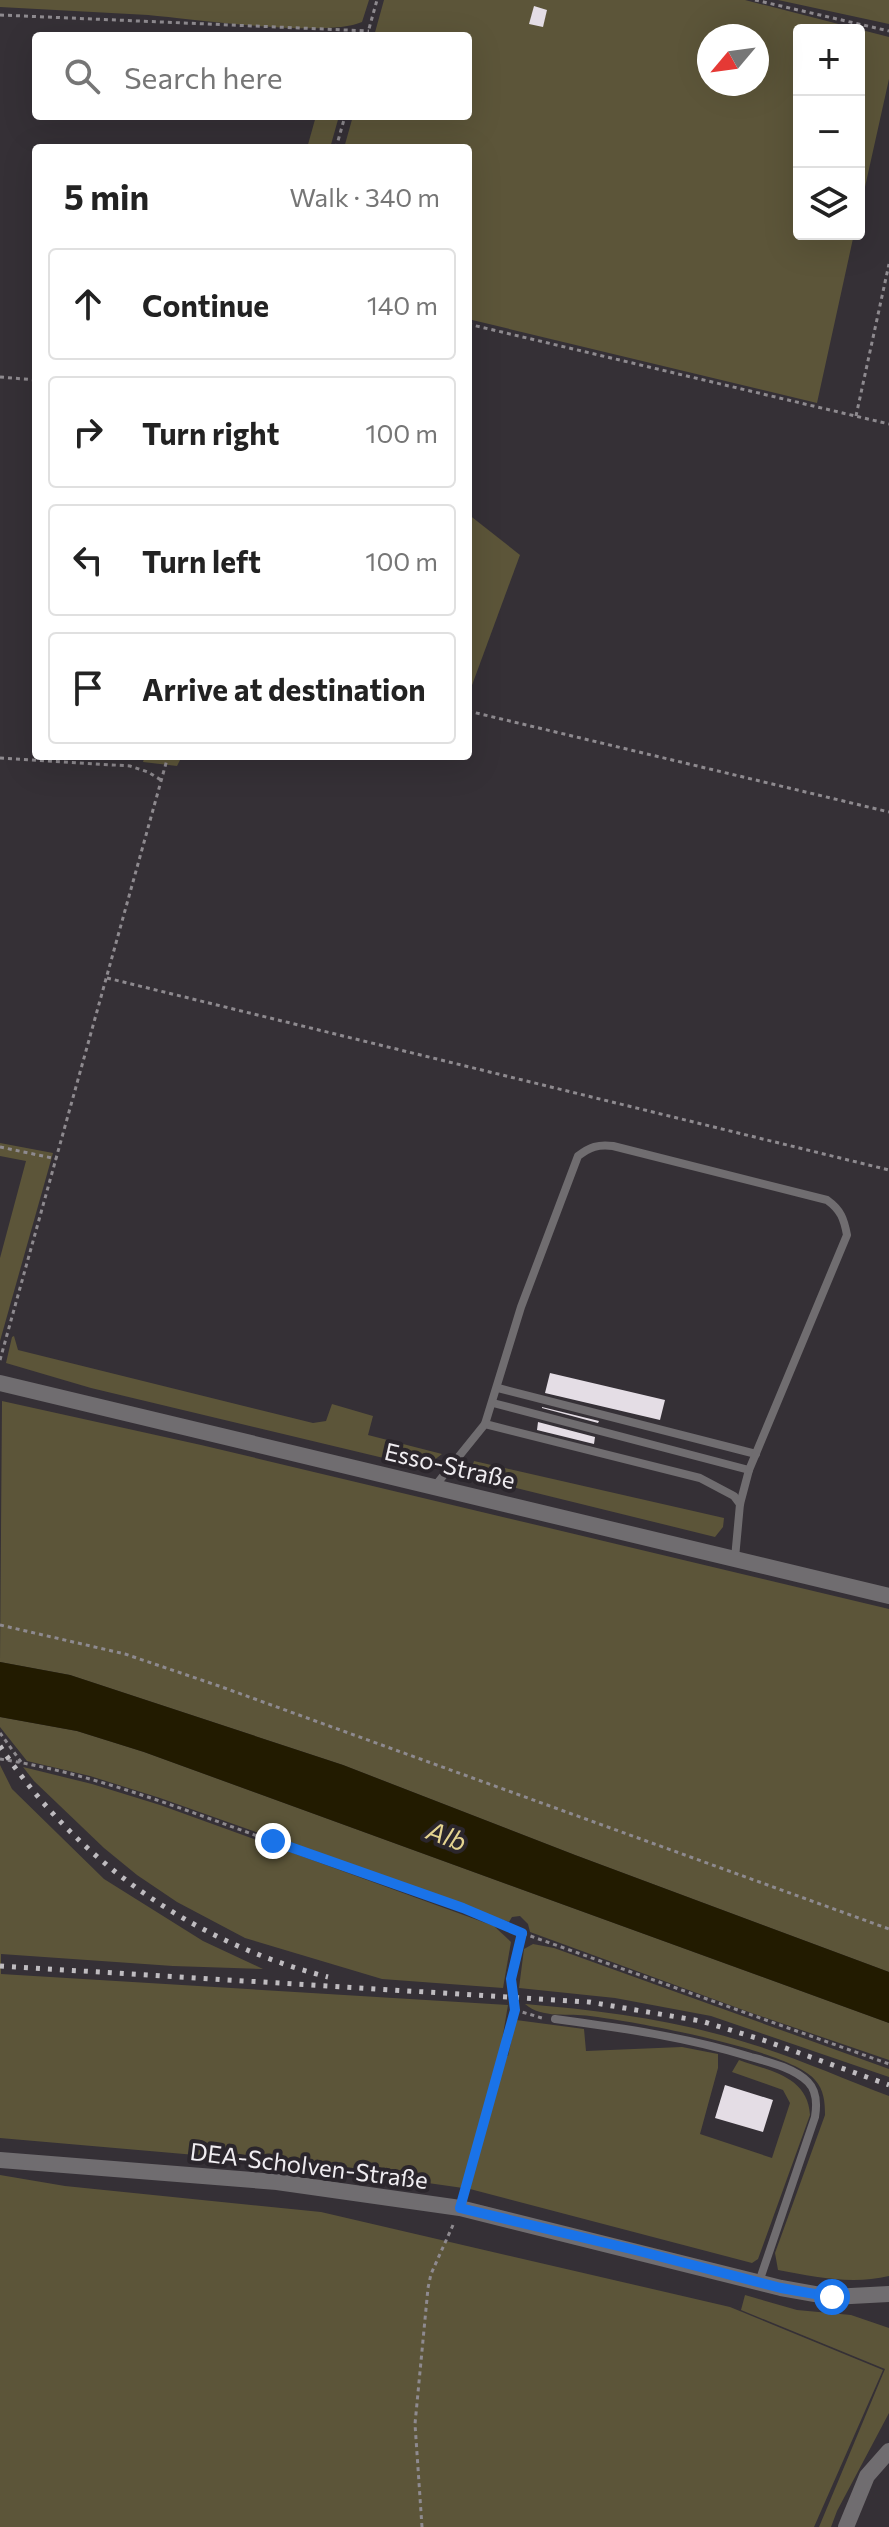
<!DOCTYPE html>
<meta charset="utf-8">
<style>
:root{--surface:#fff;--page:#f6f6f6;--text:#222;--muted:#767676;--line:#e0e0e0}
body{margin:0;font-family:Commissioner,sans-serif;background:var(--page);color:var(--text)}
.controls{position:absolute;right:24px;top:24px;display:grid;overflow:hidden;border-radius:8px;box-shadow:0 8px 32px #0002}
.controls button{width:72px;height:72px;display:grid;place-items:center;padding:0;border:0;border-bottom:2px solid var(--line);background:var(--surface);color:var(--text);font:40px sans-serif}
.compass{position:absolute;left:697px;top:24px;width:72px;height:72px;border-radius:50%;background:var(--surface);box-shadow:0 8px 32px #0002;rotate:241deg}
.stop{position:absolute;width:24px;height:24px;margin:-18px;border:6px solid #1a73e8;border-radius:50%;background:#fff}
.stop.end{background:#1a73e8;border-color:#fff;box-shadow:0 2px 8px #0008}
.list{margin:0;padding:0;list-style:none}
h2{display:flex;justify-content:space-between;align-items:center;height:104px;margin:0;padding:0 32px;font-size:34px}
h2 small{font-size:26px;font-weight:400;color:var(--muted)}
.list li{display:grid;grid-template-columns:52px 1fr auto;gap:24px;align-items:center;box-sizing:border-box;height:112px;margin:0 16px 16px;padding:0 16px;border:2px solid var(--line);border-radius:8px}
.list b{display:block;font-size:30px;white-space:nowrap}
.list em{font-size:26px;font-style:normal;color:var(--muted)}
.icon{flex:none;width:44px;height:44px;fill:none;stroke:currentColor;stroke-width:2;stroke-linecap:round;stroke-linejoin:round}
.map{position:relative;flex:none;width:889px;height:2527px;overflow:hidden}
.search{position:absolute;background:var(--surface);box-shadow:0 8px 32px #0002;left:32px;top:32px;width:440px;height:88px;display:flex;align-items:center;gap:20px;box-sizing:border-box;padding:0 28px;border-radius:8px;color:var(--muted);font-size:30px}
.panel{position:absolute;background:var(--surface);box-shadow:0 8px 32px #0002;left:32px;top:144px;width:440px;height:616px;border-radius:8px}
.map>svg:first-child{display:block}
.green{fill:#5c5539;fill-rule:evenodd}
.water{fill:#221b00}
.building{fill:#e4dde5}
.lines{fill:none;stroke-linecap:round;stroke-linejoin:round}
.path{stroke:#8e8a8f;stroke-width:3;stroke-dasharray:4 4;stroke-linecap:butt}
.lane{stroke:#706d70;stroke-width:8}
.street{stroke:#706d70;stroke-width:16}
.rail{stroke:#bfbcc0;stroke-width:5;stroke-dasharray:4 8;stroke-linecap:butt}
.route{stroke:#1a73e8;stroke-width:10}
.labels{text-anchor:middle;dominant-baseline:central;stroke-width:8;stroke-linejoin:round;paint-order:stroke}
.street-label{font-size:24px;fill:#f0edf1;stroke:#2b262c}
.water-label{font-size:26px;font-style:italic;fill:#e5d490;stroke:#2b262c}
</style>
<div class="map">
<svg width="889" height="2527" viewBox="0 0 889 2527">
<rect width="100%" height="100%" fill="#353036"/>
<g class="green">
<path d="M0 0H369L362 22C326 38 194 19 148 15 99 12 49 10 0 7Z"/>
<path d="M384 0H745L889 37V79L859 214V30H799V234H854L817 403 468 319V148H344L353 116H468V36H374ZM709 36H757V84H709Z"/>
<polygon points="778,0 889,0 889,24"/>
<polygon points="316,116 339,116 330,148 307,148"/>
<polygon points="468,514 520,555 468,696"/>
<polygon points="145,756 182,756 177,766 143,762"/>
<polygon points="0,1143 53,1153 0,1341 0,1258 26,1161 0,1156"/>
<polygon points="14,1336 18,1350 313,1423 326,1421 332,1404 373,1416 368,1435 442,1454 429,1464 417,1466 91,1388 6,1363 12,1337"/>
<polygon points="2,1401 201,1445 889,1609 889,1972 575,1855 343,1765 70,1675 0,1662"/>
<polygon points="474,1461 724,1518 723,1527 715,1537 476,1478 471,1470"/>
<polygon points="0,1717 77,1731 144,1752 889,2023 889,2060 746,2011 530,1932 528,1924 520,1916 512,1917 509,1922 160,1798 90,1776 27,1761 0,1727"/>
<path d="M0 1765 12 1789 104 1879 203 1941 263 1969 173 1966 1 1954V1974L508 2005 500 2052 508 2056 516 2020 584 2029 586 2051 682 2047 718 2054V2068L700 2134 772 2158 790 2103 783 2090 732 2072 739 2060C769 2071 808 2076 810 2115L758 2259 752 2263 470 2189 288 2163 0 2138Z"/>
<polygon points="23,1767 92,1784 160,1805 494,1926 511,1942 503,1988 382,1979 245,1938 177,1902 137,1875 104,1848 34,1781"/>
<polygon points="533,1944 554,1948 889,2069 889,2077 711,2016 615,1998 519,1988 524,1949"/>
<path d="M525 2004C597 2010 669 2019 738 2040 790 2055 839 2077 889 2096V2276C852 2285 815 2277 778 2270L775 2253 825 2115C825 2102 824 2090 815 2080 792 2050 632 2021 590 2016 569 2013 542 2019 525 2004Z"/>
<polygon points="0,2175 65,2186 321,2212 730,2307 883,2370 814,2527 0,2527"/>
<polygon points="745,2295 797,2310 851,2315 889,2328 889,2413 837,2511 831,2527 819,2527 885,2369 741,2310"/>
</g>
<polygon class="water" points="0,1662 70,1675 343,1765 575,1855 889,1972 889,2023 144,1752 77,1731 0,1717"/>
<g class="building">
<polygon points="534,6 547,10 543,27 529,24"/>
<polygon points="550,1373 665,1400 660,1420 545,1393"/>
<polygon points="542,1407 599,1421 598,1423 542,1408"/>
<polygon points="538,1422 595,1437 594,1444 537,1430"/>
<polygon points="725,2085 773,2100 763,2132 715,2118"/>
</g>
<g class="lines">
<g class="path">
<polyline points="755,0 889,31"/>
<polyline points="0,15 369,31"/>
<polyline points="367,36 377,0"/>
<polyline points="336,148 345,116"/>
<polyline points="468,324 889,424"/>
<polyline points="0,377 36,380"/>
<polyline points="856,416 889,264"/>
<polyline points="468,711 889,812"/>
<polyline points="0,758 130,766 148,772 161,780"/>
<polyline points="107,978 889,1170"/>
<polyline points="0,1147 57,1159"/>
<polyline points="0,1360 168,756"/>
<polyline points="0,1625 125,1654 219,1686 889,1929"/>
<polyline points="0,1733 21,1762"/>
<path d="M0 1759C90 1773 177 1807 263 1838 350 1868 437 1897 522 1933L889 2064"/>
<polyline points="515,2010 542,2018"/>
<polyline points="464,2191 515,2010 511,1979 522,1933"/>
<polyline points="422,2527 415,2424 428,2288 431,2274 453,2225"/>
</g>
<g class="lane">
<polyline points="498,1388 756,1454"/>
<polyline points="493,1403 749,1470"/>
<polyline points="485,1424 700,1478 734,1496 740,1504"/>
<path d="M435 1486 485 1424 521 1307 578 1156C590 1147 598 1144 613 1146L827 1200C841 1210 844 1219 847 1235L749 1470 740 1504 735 1558"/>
<path d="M555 2019C622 2028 686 2037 751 2057 769 2062 794 2068 808 2082 817 2091 817 2105 815 2117L759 2282"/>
</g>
<g class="street">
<polyline points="0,1383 889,1596"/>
<polyline points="0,2160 277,2182 460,2208 781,2288 832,2297 889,2294"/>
<polyline points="846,2527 867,2476 889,2451"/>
</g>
<g class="rail">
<path d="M0 1746C77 1862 194 1943 328 1977"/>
<polyline points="0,1966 589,2002 701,2021 763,2040 889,2085"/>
</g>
</g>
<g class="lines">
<polyline class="route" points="273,1841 463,1908 522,1933 511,1979 515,2010 460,2208 635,2250 781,2288 832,2297"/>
</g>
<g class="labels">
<g class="street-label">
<text transform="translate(450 1465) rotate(13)">Esso-Straße</text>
<text transform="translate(309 2165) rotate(7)">DEA-Scholven-Straße</text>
</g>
<g class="water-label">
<text transform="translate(447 1835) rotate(20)">Alb</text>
</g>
</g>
</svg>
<div class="controls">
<button>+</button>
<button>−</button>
<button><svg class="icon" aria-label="layers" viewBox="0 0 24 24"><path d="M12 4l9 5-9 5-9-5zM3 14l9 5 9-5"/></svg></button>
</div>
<svg class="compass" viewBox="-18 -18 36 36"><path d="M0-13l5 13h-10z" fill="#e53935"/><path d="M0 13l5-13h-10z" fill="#767676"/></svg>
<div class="stop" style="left:832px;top:2297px"></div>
<div class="stop end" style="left:273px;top:1841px"></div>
<div class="search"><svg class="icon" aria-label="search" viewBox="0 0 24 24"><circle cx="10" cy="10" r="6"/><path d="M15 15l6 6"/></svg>Search here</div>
<section class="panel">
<h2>5 min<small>Walk · 340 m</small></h2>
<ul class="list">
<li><svg class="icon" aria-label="ahead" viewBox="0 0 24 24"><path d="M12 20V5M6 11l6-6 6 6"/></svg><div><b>Continue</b></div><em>140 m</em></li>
<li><svg class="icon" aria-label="right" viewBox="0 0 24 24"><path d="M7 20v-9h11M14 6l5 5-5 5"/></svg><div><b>Turn right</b></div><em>100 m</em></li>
<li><svg class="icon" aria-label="left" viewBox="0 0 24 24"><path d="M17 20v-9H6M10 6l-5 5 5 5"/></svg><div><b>Turn left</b></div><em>100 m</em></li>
<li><svg class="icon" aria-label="arrive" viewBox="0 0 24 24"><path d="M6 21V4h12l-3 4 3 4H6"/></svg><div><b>Arrive at destination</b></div></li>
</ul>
</section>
</div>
